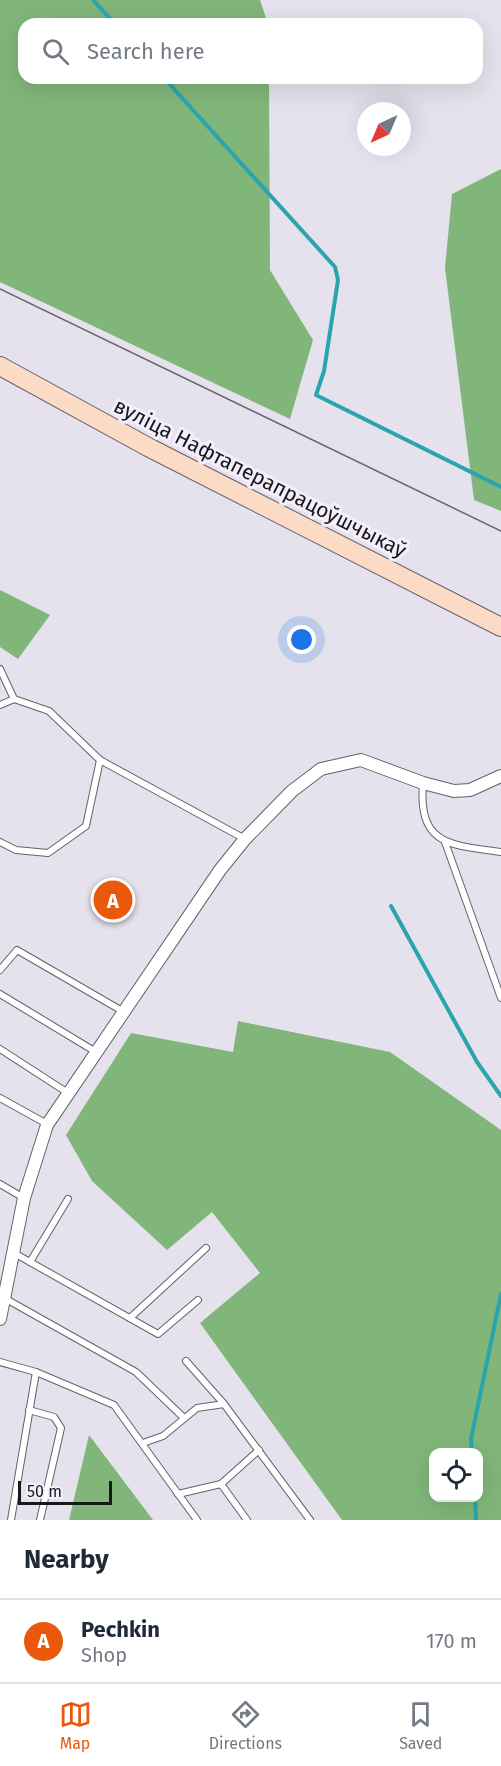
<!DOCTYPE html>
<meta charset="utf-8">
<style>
:root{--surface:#fff;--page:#f6f6f7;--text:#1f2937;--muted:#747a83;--line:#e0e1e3;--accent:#ea580c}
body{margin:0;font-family:"Fira Sans",sans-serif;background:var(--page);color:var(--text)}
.controls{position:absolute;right:18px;bottom:18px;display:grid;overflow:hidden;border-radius:12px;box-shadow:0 6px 24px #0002}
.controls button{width:54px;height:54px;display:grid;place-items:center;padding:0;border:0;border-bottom:2px solid var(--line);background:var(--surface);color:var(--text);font:30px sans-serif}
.compass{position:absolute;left:357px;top:102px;width:54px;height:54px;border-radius:50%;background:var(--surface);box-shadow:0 6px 24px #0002;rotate:224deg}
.scale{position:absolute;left:18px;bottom:15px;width:94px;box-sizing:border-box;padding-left:6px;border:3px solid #18171b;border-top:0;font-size:16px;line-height:21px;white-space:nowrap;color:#18171b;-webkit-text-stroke:4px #f3effb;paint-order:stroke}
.you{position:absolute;left:302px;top:640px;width:21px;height:21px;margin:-15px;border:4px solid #fff;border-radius:50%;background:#1a73e8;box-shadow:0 0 0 9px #1a73e833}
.badge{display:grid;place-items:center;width:39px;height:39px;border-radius:50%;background:var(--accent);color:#fff;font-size:20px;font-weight:700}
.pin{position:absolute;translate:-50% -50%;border:3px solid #fff;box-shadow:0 2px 6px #0006}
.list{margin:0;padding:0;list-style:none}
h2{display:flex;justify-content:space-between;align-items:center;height:78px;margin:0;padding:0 24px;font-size:26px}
h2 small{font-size:20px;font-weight:400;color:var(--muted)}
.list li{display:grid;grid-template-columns:39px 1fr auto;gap:18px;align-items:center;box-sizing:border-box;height:84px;padding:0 24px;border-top:2px solid var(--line)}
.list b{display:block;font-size:22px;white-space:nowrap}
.list p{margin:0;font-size:20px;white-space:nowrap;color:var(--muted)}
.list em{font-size:20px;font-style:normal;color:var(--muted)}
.icon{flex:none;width:33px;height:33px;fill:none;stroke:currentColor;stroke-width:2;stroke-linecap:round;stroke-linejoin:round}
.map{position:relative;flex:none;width:501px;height:1520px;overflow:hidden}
.search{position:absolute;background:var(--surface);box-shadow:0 6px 24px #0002;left:18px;right:18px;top:18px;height:66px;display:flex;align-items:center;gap:15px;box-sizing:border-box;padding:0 21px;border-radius:18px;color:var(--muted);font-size:22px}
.sheet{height:162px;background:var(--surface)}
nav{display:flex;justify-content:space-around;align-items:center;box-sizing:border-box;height:84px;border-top:2px solid var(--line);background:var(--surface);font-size:16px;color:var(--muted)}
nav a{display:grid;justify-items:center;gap:3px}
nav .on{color:var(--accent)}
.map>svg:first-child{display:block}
.forest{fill:#80b679;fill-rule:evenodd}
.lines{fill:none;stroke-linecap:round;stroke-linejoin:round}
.stream{stroke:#2aa5ad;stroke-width:4}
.service-casing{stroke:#64616a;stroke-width:8}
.minor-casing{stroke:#64616a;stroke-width:14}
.secondary-casing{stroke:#64616a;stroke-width:20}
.service{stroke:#fff;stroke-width:6}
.minor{stroke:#fff;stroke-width:12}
.secondary{stroke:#fbdac6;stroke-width:18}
.tram{stroke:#67656c;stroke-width:1.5}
.labels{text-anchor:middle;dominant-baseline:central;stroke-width:6;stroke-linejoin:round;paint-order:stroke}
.street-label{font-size:21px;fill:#18171b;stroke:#f3effb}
</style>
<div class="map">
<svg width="501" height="1520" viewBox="0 0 501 1520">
<rect width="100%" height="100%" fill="#e6e2ed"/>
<g class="forest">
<polygon points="0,0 260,0 268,24 24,24 24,78 269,78 270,270 313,340 290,419 0,282"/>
<polygon points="501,169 501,511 474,500 445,268 452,194"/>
<polygon points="0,590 50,615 18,659 0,647"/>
<path d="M238 1021 390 1052 501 1130V1520H342L200 1323 260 1273 212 1212 167 1250 92 1181 66 1135 131 1033 233 1052ZM434 1452H478V1498H434Z"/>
<polygon points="89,1435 153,1520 69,1520"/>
</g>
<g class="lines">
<g class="stream">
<polyline points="93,0 115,24"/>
<polyline points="164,78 335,267 338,280 324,371 316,395 501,487"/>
<polyline points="391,906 477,1062 501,1096"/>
<polyline points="472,1452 471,1439 501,1294"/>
<polyline points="475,1498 476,1520"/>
</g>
<g class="service-casing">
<g id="service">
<polyline points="0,669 14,699"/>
<polyline points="0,705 14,699 49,711 100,760 245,839"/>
<path d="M423 783C418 845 449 845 501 852"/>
<polyline points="0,842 16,850 48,853 86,826 100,760"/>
<polyline points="445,842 501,998"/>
<polyline points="0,970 17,950 124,1012"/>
<polyline points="0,994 96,1052"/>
<polyline points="0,1049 68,1093"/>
<polyline points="0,1098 47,1124"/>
<polyline points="0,1184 24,1198"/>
<polyline points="14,1253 158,1334 198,1300"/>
<polyline points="30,1262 68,1199"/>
<polyline points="6,1299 136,1372 184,1418"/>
<polyline points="130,1318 206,1248"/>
<polyline points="186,1361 224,1404 310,1520"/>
<polyline points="0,1362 36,1372 114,1405 197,1520"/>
<polyline points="29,1410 54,1417 61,1428 40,1520"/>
<polyline points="143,1443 163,1436 197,1408 224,1404"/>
<polyline points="221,1484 247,1520"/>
<polyline points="178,1494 221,1484 259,1450"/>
<polyline points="11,1520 36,1372"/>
</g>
</g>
<g class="minor-casing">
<polyline id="minor" points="0,1319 24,1198 47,1125 220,870 245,839 292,791 321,769 361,760 423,783 454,791 470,790 501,776"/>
</g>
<g class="secondary-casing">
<polyline id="secondary" points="0,366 148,447 501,627"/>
</g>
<use href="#service" class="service"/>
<use href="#minor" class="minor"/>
<use href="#secondary" class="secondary"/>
<polyline class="tram" points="0,289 501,531"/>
</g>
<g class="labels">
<g class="street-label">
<text transform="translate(260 478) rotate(27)">вуліца Нафтаперапрацоўшчыкаў</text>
</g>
</g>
</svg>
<div class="controls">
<button><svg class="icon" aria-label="locate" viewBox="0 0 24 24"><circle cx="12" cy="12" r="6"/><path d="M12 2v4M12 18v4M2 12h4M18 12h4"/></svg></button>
</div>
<svg class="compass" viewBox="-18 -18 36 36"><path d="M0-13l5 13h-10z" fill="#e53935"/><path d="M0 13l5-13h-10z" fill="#747a83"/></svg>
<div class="scale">50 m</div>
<div class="you"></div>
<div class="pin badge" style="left:113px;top:900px">A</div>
<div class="search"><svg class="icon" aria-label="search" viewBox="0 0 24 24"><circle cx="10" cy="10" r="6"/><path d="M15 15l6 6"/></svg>Search here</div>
</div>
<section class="sheet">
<h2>Nearby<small></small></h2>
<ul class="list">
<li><span class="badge">A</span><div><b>Pechkin</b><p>Shop</p></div><em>170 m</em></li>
</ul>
</section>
<nav>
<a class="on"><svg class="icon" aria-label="map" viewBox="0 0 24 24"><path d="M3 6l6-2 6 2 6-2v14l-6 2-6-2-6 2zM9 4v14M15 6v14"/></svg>Map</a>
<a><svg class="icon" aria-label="directions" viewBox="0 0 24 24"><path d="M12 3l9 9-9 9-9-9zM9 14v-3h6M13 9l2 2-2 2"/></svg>Directions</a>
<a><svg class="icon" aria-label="saved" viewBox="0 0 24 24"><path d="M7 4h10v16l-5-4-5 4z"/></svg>Saved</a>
</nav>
